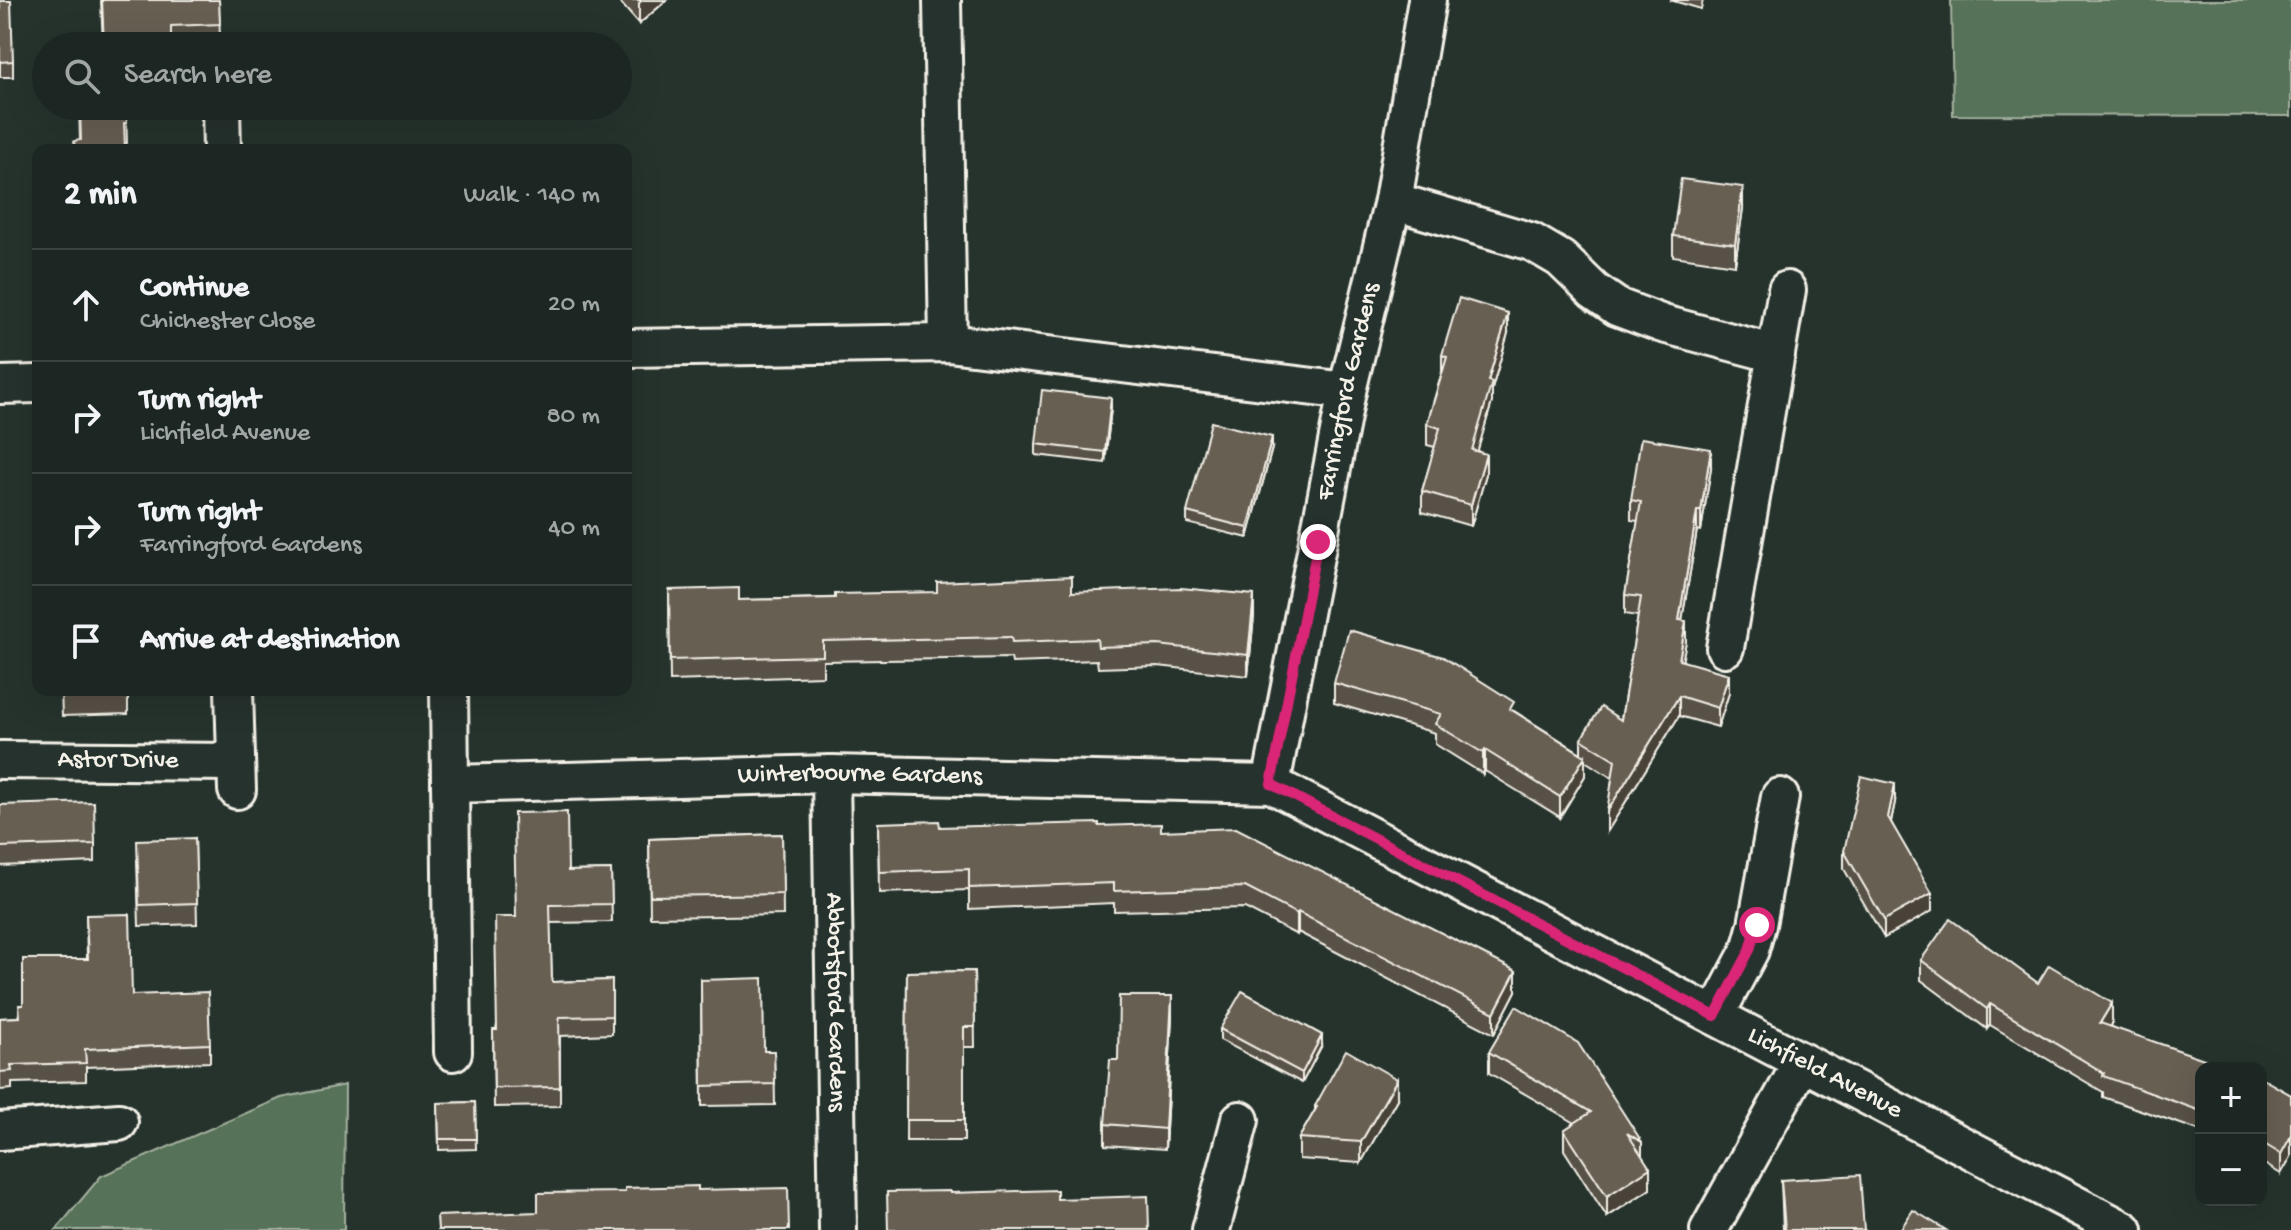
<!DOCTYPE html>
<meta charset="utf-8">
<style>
:root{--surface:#1c2622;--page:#252e2a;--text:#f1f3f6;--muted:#a0a5a5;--line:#3a4340}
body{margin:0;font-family:"Gochi Hand",sans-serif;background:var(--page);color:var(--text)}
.controls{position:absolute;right:24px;bottom:24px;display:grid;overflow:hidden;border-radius:16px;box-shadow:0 8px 32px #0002}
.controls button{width:72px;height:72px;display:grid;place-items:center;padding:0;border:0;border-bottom:2px solid var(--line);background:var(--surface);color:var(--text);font:40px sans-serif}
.stop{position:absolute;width:24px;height:24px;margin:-18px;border:6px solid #db2777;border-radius:50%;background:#fff}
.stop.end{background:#db2777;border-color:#fff;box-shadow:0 2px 8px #0008}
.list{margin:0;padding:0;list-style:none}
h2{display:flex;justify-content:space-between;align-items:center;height:104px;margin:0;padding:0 32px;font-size:34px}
h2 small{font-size:26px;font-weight:400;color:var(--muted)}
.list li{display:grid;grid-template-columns:52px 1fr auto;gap:24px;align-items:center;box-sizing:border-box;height:112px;padding:0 32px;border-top:2px solid var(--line)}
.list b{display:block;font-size:30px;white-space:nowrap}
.list p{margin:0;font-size:26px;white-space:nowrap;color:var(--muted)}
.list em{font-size:26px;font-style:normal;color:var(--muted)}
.icon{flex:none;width:44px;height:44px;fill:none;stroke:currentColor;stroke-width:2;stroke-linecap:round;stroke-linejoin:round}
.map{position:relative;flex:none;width:2291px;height:1230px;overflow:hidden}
.search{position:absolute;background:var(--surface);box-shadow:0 8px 32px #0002;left:32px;top:32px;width:600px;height:88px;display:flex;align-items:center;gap:20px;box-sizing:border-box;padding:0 28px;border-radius:44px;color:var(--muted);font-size:30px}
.panel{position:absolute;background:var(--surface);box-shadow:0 8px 32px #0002;left:32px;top:144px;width:600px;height:552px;border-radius:16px}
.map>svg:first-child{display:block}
.green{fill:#577259;stroke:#a6b2a0;stroke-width:2}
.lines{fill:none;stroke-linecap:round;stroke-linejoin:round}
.street-casing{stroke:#f4f1e8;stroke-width:42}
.street{stroke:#26332d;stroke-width:36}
.wall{fill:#595147;stroke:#f4f1e8;stroke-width:2}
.shaded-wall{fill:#494239;stroke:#f4f1e8;stroke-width:2}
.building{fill:#685e52;stroke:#f4f1e8;stroke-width:2}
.route{stroke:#db2777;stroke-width:10}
.labels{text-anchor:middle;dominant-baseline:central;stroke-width:8;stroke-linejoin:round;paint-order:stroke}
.street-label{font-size:26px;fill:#f4f1e8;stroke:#26332d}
</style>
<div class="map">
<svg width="2291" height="1230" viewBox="0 0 2291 1230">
<rect width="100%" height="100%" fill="#26332d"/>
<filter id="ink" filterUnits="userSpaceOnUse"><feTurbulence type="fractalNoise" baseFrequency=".0125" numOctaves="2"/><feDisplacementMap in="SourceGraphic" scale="16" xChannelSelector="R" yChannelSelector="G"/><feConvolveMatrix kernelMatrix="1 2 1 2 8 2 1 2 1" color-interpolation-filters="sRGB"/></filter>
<g filter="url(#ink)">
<g class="green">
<polygon points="1951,0 2291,0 2291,116 1953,115"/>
<polygon points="345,1085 344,1230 56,1230 101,1176 281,1098"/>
</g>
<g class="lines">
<g class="street-casing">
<g id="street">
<polyline points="942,0 948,343"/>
<polyline points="221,106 222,150"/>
<polyline points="1393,201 1532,242 1561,259 1594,291 1617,307 1663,324 1776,354"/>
<polyline points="626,348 948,343 1347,391"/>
<polyline points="0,385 38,384"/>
<polyline points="1725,648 1787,290"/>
<polyline points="234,690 237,790"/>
<polyline points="449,690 453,1052"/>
<path id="s1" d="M0 760 235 762"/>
<path id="s2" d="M831 774 838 1230"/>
<path id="s3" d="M450 784 831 774 1271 784 2124 1230"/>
<path id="s4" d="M1271 784 1347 391 1393 201 1427 0"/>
<polyline points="1715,1016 1750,950 1757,925 1780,797"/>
<polyline points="0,1131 119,1122"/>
<polyline points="1211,1230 1240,1120"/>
<polyline points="1709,1230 1802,1062"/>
</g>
</g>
<use href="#street" class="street"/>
</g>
<g class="wall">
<polygon points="101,0 219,0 220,41 171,43 171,46 103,46"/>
<polygon points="618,0 667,0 639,24"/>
<polygon points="1670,0 1703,0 1701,9"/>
<polygon points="0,1 13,61 13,77 0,77"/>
<polygon points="79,106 126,106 127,143 80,141"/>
<polygon points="1743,208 1735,265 1673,256 1673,236"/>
<polygon points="1508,333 1492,389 1492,402 1477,451 1486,474 1471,526 1422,512 1422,491 1435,447 1427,445 1427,424 1442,372 1442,355"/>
<polygon points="1111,408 1105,463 1036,455 1036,444"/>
<polygon points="1272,448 1248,538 1187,523 1187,512"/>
<polygon points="1711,468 1701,531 1697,530 1682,620 1686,641 1682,660 1729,693 1718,727 1679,716 1607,832 1612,778 1585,761 1585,776 1560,817 1485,771 1483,774 1435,744 1435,733 1334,703 1334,683 1514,711 1581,753 1581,739 1621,720 1638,616 1625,614 1625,595 1638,521 1631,520 1631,500"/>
<polygon points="669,590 739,600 1072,592 1254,616 1248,676 1158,666 1098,668 1097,660 1012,663 1011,658 823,661 823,676 670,681"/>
<polygon points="61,690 128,690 128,714 62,716"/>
<polygon points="1895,802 1891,822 1932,911 1884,938 1844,869 1844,851"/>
<polygon points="0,805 95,844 95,862 0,866"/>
<polygon points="878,823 940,827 1099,826 1161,831 1516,991 1494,1034 1298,932 1297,935 1245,908 1114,911 1114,903 969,909 969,890 879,893"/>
<polygon points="782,834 783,915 650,917 649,839"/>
<polygon points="195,838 197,924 139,926 137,860"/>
<polygon points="611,870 612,922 550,923 552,982 612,980 612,1034 560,1036 560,1106 494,1107 493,1030 496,1030 516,917 568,871"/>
<polygon points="86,915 132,995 210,1044 210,1062 86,1067 86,1081 12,1083 12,1089 0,1090 0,1018 19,1017 23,1005 87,959"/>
<polygon points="1921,960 2038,983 2112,1024 2110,1026 2201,1068 2201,1131 2103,1097 2103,1092 1990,1025 1987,1029 1921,980"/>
<polygon points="974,971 975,1047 964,1047 964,1141 906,1141 907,972"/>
<polygon points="701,980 764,1051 774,1051 775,1105 702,1106"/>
<polygon points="1172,1017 1165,1149 1105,1145 1105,1124 1118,1060"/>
<polygon points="1220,1029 1322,1045 1302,1083 1220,1040"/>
<polygon points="1489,1052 1642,1142 1642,1157 1650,1189 1607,1217 1564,1150 1564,1130 1575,1123 1489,1073"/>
<polygon points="2261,1078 2291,1095 2281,1174 2261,1162"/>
<polygon points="1397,1099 1361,1163 1299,1159 1299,1138 1315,1110 1315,1106"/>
<polygon points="475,1102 476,1149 439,1150 438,1103"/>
<polygon points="1781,1180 1864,1230 1783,1230"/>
</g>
<g class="shaded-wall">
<polygon points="643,0 667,0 639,24 639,3"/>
<polygon points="1743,187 1743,208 1735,265 1735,244"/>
<polygon points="1508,313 1508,333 1492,389 1492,402 1472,470 1472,450 1488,381"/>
<polygon points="1111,398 1111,408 1105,463 1105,452"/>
<polygon points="1272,437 1272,448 1248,538 1248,528"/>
<polygon points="1711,449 1711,468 1701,531 1701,511"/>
<polygon points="1486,454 1486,474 1471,526 1471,505"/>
<polygon points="1697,511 1697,530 1679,639 1679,620"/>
<polygon points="1254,595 1254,616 1248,676 1248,655"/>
<polygon points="1686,621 1686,641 1679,679 1679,660"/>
<polygon points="1729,674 1729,693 1718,727 1718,708"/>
<polygon points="1679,696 1679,716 1607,832 1607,812"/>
<polygon points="1485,750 1485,771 1483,774 1483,753"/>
<polygon points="1585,756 1585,776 1560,817 1560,797"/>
<polygon points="1895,784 1895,802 1888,835 1888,817"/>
<polygon points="1932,893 1932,911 1884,938 1884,920"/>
<polygon points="1298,912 1298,932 1297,935 1297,914"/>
<polygon points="1516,971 1516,991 1494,1034 1494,1013"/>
<polygon points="1172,996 1172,1017 1165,1149 1165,1129"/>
<polygon points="2112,1003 2112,1024 2100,1043 2100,1023"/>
<polygon points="1990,1004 1990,1025 1987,1029 1987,1009"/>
<polygon points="1322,1035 1322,1045 1302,1083 1302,1073"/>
<polygon points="1397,1079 1397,1099 1361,1163 1361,1142"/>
<polygon points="2291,1136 2291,1157 2281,1174 2281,1154"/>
<polygon points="1650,1168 1650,1189 1607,1217 1607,1196"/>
</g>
<g class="building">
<polygon points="102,0 219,0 220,24 171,26 171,43 104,45"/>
<polygon points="0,1 11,1 13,61 0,62"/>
<polygon points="80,106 126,106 127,123 124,123 125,150 75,150 74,141 81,140"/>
<polygon points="1681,179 1743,187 1735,244 1673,236"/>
<polygon points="1459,298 1508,313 1488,381 1492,382 1472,450 1486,454 1471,505 1422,491 1440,428 1427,424 1447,357 1442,355"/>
<polygon points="1042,390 1111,398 1105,452 1036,444"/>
<polygon points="1211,422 1272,437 1248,528 1187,512"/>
<polygon points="1641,438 1711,449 1701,511 1697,511 1679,620 1686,621 1679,660 1729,674 1718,708 1679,696 1607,812 1615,760 1581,739 1601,707 1621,720 1641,597 1625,595 1641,502 1631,500"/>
<polygon points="1072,576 1072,592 1181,588 1254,595 1248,655 1158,645 1098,647 1097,639 1012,642 1011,637 823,641 823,656 670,660 669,590 739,588 739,600 835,598 835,594 937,592 937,582"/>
<polygon points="1349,630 1443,657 1514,702 1510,709 1585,756 1560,797 1485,750 1483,753 1435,724 1441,714 1334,683"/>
<polygon points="62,690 128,690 128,693 62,695"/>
<polygon points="1861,776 1895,784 1888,817 1932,893 1884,920 1844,851"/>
<polygon points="94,802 95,844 0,847 0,805"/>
<polygon points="567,812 568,871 611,870 612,904 550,905 552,982 612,980 612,1016 559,1017 560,1087 494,1088 493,1030 497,1030 495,917 516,917 514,813"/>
<polygon points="939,821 940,827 1099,823 1099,826 1161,824 1161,831 1236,828 1516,971 1494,1013 1298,912 1297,914 1245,887 1114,891 1114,883 969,888 969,869 879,872 878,823"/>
<polygon points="782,834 783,894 650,896 649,839"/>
<polygon points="195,838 197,903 139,905 137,840"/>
<polygon points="130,914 132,995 208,992 210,1044 85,1049 86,1063 11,1065 12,1071 0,1072 0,1018 20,1017 19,1005 23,1005 23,959 88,959 86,915"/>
<polygon points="1950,919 2038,983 2049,965 2112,1003 2100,1023 2230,1068 2201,1068 2201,1111 2103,1076 2104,1073 1990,1004 1987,1009 1921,960"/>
<polygon points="974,971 975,1027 964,1027 964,1120 906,1120 907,972"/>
<polygon points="763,978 764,1051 774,1051 775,1084 702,1086 701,980"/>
<polygon points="1242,991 1322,1035 1302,1073 1220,1029"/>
<polygon points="1119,996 1172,996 1165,1129 1105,1124 1110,1060 1118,1060"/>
<polygon points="1516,1006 1578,1043 1642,1142 1627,1133 1650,1168 1607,1196 1564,1130 1591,1112 1489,1052"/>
<polygon points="1346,1050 1397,1079 1361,1142 1299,1138 1317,1107 1315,1106"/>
<polygon points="2261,1078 2291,1095 2291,1136 2281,1154 2261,1142"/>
<polygon points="475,1102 476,1139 439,1139 438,1103"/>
<polygon points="1860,1175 1864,1230 1785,1230 1781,1180"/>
<polygon points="698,1186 698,1190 788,1188 789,1230 438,1230 437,1216 538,1212 538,1193 625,1192 625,1188"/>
<polygon points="1057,1190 1057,1199 1148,1196 1149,1230 888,1230 887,1192 950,1191 950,1193"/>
<polygon points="1913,1210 1946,1230 1900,1230"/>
</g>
</g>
<g class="lines" filter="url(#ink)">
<polyline class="route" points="1318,542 1271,784 1715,1016 1750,950 1757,925"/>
</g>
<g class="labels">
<g class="street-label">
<text stroke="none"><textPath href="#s4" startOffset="400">Farringford Gardens</textPath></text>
<text stroke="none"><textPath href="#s1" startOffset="118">Astor Drive</textPath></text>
<text stroke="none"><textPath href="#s3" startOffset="410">Winterbourne Gardens</textPath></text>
<text stroke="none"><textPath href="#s2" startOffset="228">Abbotsford Gardens</textPath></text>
<text stroke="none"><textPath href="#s3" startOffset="1446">Lichfield Avenue</textPath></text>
</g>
</g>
</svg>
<div class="controls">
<button>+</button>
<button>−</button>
</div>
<div class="stop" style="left:1757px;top:925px"></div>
<div class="stop end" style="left:1318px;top:542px"></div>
<div class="search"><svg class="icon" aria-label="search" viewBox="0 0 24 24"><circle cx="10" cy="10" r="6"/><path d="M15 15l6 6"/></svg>Search here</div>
<section class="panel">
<h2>2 min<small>Walk · 140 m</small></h2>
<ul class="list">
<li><svg class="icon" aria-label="ahead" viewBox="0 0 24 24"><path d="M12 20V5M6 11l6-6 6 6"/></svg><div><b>Continue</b><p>Chichester Close</p></div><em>20 m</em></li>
<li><svg class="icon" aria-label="right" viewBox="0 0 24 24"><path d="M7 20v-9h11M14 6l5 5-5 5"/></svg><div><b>Turn right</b><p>Lichfield Avenue</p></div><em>80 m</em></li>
<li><svg class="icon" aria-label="right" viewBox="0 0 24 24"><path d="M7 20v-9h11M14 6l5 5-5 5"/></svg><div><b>Turn right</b><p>Farringford Gardens</p></div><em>40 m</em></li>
<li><svg class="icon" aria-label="arrive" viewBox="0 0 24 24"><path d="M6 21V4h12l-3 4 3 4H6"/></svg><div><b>Arrive at destination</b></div></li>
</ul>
</section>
</div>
